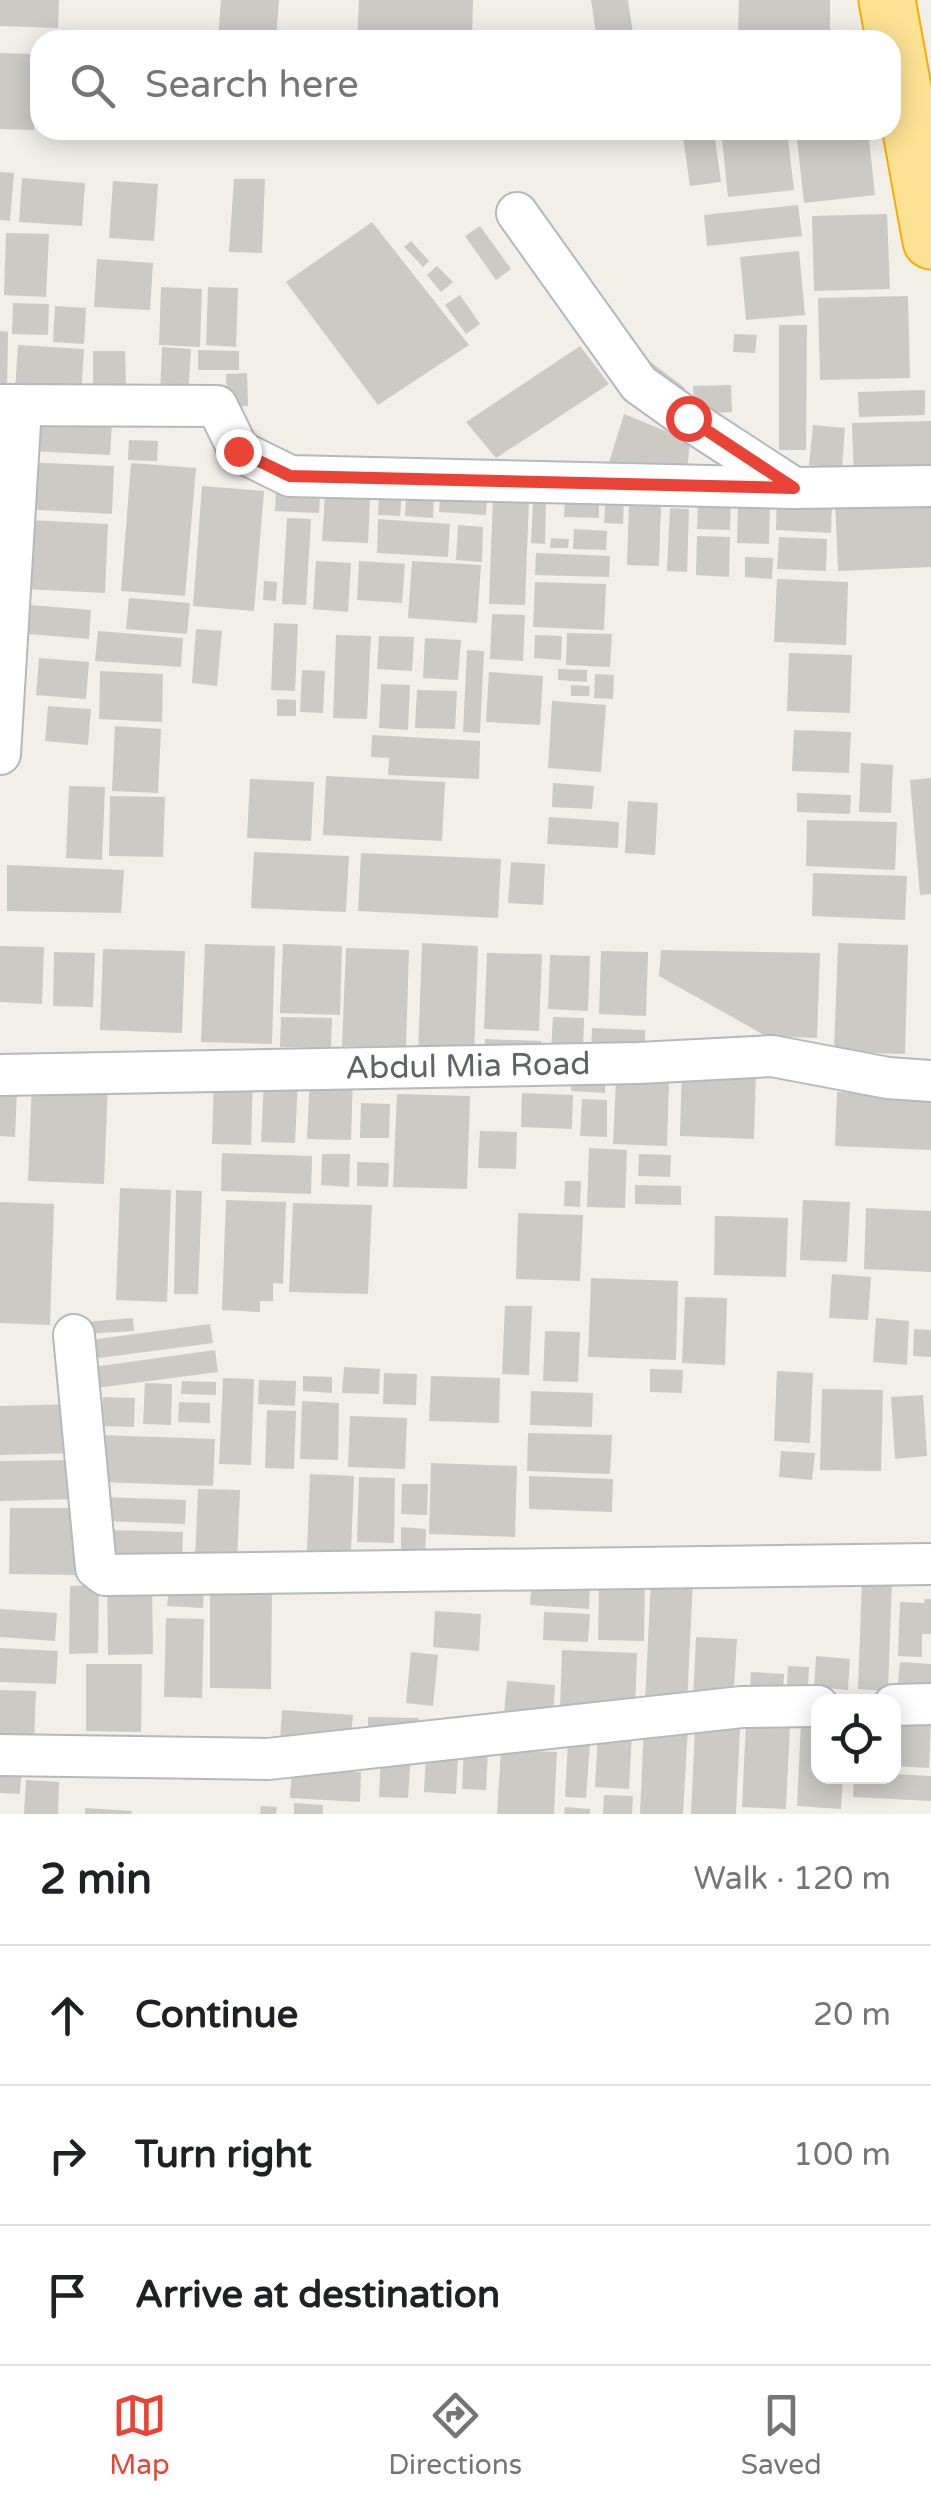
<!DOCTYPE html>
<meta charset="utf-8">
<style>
:root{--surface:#fff;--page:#f2f2f2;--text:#202124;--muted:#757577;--line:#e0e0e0;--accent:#ea4335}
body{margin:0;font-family:"Varela Round",sans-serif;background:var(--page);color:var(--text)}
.controls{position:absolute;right:30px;bottom:30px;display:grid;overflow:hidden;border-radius:20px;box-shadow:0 5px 25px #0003}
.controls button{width:90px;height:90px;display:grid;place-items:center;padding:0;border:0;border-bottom:2px solid var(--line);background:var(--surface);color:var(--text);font:50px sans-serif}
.stop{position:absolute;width:30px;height:30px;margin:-22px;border:8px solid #ea4335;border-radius:50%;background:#fff}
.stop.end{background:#ea4335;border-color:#fff;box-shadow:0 2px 10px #0008}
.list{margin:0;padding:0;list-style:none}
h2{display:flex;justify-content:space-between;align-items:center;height:130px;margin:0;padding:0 40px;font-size:42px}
h2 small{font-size:32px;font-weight:400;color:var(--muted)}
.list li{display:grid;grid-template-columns:65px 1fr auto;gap:30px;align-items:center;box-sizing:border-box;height:140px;padding:0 40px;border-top:2px solid var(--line)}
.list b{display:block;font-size:38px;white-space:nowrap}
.list em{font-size:32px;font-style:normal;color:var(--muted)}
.icon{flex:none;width:55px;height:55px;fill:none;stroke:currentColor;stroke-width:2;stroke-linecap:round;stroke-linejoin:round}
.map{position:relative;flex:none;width:931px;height:1814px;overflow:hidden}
.search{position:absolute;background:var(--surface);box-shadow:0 5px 25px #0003;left:30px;right:30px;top:30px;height:110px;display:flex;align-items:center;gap:25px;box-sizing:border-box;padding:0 35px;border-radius:30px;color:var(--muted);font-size:38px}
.sheet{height:550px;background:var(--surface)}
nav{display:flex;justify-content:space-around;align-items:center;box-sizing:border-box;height:140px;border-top:2px solid var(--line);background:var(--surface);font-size:28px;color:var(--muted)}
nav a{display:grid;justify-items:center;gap:5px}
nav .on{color:var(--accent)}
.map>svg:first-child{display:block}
.building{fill:#cccac5}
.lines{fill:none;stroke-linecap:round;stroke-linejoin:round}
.street-casing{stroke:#b5b8bc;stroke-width:44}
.highway-casing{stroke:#f9ab00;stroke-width:59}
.street{stroke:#fff;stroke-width:40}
.highway{stroke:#fde293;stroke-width:55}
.route{stroke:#ea4335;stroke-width:12}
.labels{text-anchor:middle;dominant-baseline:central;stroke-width:9;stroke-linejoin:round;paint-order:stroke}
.street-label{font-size:32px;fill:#5f6368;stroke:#fff}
</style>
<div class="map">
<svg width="931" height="1814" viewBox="0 0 931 1814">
<rect width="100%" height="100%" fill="#f1efe8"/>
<g class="building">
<polygon points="0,0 59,0 58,28 0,26"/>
<polygon points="221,0 279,0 276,40 218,40"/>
<polygon points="359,0 473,0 472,40 357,40"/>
<polygon points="591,0 628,0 634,40 597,40"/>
<polygon points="739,0 830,0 830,34 738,33"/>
<polygon points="0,53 34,54 34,130 0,129"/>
<polygon points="140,130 171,130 171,135 140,133"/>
<polygon points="721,130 787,130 794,190 728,197"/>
<polygon points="796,130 868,130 875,195 804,203"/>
<polygon points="714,132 721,182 690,186 683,137"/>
<polygon points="0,172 14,173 10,221 0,220"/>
<polygon points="22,178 85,183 82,226 19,222"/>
<polygon points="234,179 265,179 262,253 229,252"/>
<polygon points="113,181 158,184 154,241 109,238"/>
<polygon points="798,205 802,236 707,246 704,215"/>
<polygon points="887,214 890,289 814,291 812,216"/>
<polygon points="372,222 469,345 378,405 286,282"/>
<polygon points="480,226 511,269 496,280 465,236"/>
<polygon points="6,233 49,234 46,297 4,295"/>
<polygon points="411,241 429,261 423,267 404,247"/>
<polygon points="799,251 805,315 746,320 740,257"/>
<polygon points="97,259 153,263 150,310 94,307"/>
<polygon points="437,266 453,282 441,292 427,275"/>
<polygon points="161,287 202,289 200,347 159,345"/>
<polygon points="208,287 238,288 236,347 206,345"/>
<polygon points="460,295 480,324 466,334 445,305"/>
<polygon points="908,296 910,378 820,380 818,298"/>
<polygon points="13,303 49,304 48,335 12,334"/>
<polygon points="55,306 86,308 84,344 53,342"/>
<polygon points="779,325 807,325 806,450 779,450"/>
<polygon points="0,331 8,332 7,391 0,390"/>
<polygon points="734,334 757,335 755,353 733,352"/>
<polygon points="18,345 84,349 81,396 15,391"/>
<polygon points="580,346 609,384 496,458 466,422"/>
<polygon points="162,347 191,349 188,397 160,395"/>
<polygon points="198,350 239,351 239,370 198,370"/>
<polygon points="93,351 125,351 126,387 93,387"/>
<polygon points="648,360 685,388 676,400 639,371"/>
<polygon points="247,373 248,406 227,407 226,374"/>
<polygon points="731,385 732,412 694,414 693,386"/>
<polygon points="925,390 925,415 859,417 858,392"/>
<polygon points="624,414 690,441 687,472 608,466"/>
<polygon points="31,419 112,422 110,455 29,451"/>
<polygon points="931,421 931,480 854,482 852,423"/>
<polygon points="813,425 845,428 842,468 809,465"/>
<polygon points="129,440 158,441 157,461 128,460"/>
<polygon points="24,462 114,466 112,514 22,509"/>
<polygon points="131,463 196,468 185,596 121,591"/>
<polygon points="202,486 264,491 254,611 193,606"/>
<polygon points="276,491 320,493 319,513 275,511"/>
<polygon points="379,493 402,495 400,516 378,515"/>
<polygon points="440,494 487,497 486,515 439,512"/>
<polygon points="325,495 370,499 368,543 322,541"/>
<polygon points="406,496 434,498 433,518 405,516"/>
<polygon points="493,496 529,498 525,605 489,604"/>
<polygon points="777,496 832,498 831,533 776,530"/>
<polygon points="931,496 931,567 838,571 835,500"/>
<polygon points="606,497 624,498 623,524 604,523"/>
<polygon points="565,498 599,499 599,518 564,517"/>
<polygon points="698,498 731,500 730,530 697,529"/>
<polygon points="738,498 770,499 769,544 737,543"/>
<polygon points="533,503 546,503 545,544 531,543"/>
<polygon points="629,504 661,505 659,566 627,565"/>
<polygon points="670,508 689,509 687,572 667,571"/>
<polygon points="287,518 311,519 306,605 282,604"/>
<polygon points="378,519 450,524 448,557 377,553"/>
<polygon points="28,520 108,524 105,593 25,589"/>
<polygon points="458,525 483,527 482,562 456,560"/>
<polygon points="574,529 607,531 606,550 573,549"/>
<polygon points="697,536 730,537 729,577 696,575"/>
<polygon points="779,537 827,539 826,571 777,569"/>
<polygon points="551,538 569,539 568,548 550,548"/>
<polygon points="536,553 610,556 609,577 535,575"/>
<polygon points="745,557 773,558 772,579 745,577"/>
<polygon points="316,561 351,563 348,612 313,609"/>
<polygon points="359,561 405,564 402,603 357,600"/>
<polygon points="412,561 481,565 477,623 408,618"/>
<polygon points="777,579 848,582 846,645 774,642"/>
<polygon points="264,581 277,582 276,601 263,600"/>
<polygon points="535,582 606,584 604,630 533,627"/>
<polygon points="129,598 190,603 187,634 126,629"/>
<polygon points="31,605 91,610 89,639 28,634"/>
<polygon points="492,614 525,615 523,661 490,659"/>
<polygon points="274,623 298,624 295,691 271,690"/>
<polygon points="196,629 222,631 217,686 192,683"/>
<polygon points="98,631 183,638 181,667 95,661"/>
<polygon points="567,633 612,634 610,667 566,665"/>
<polygon points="336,635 371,636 367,719 333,718"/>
<polygon points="535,635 562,636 561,660 534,658"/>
<polygon points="379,636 414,637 412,671 377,669"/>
<polygon points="425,638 461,640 458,680 423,678"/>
<polygon points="467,650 484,651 480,733 463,732"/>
<polygon points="789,653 852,655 850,713 787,711"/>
<polygon points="39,658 89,662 86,699 36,695"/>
<polygon points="558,669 587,670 587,682 558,680"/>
<polygon points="302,670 325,671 323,713 300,712"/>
<polygon points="100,671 163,674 162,722 99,719"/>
<polygon points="489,672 543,676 540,725 486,722"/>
<polygon points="595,674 614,675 613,699 594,698"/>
<polygon points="381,684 410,685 408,730 379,728"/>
<polygon points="571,685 590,686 589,696 571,696"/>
<polygon points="417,690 457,691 455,729 415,728"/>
<polygon points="277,699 296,700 296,716 277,716"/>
<polygon points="552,701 606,705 601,772 548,768"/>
<polygon points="48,706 91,709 88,745 45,741"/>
<polygon points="115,726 161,729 158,793 112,791"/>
<polygon points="794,730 851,732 849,773 792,771"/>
<polygon points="372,735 480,741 479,779 388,775 389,758 371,757"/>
<polygon points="861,763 893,765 891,813 859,812"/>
<polygon points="326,776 445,782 442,841 323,835"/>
<polygon points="931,778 931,894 920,895 910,780"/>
<polygon points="250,779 314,782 311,841 247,838"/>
<polygon points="553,783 594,786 592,809 552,807"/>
<polygon points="69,786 105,787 102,860 66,858"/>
<polygon points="797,793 851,795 850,814 797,812"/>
<polygon points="110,796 165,797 163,857 109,856"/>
<polygon points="628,801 658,803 655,855 625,853"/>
<polygon points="549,817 619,822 618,848 547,844"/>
<polygon points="807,820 897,822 895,870 806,866"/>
<polygon points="254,852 349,856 346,912 251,908"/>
<polygon points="361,853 501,859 498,918 358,911"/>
<polygon points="511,862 545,864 543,905 508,903"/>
<polygon points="7,865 124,870 121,913 7,911"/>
<polygon points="813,873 907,876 905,920 812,916"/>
<polygon points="422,943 478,946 474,1058 418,1056"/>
<polygon points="838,943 908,945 905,1054 834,1052"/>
<polygon points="205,944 275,946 272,1044 201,1042"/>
<polygon points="283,944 342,946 340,1015 280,1013"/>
<polygon points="0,946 44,947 42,1004 0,1002"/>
<polygon points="346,948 409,950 406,1048 342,1046"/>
<polygon points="103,949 185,951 182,1033 100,1030"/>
<polygon points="661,950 820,953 817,1038 766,1036 659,976"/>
<polygon points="601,951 648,952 646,1016 599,1014"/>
<polygon points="54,952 95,953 93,1007 53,1006"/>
<polygon points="487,953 542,954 539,1031 484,1029"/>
<polygon points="550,955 590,956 588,1011 548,1009"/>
<polygon points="281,1017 332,1018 331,1048 280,1047"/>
<polygon points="553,1017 584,1018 583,1053 551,1052"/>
<polygon points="592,1028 645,1030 645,1055 591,1053"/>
<polygon points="485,1039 541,1041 540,1056 484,1054"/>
<polygon points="682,1067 756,1070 754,1139 680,1136"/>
<polygon points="310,1074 353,1075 351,1140 307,1139"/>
<polygon points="214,1075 253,1077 251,1145 212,1144"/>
<polygon points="572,1077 605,1078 605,1093 571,1091"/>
<polygon points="264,1078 298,1079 295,1143 261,1142"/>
<polygon points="32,1079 108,1082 104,1184 28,1181"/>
<polygon points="616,1079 669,1081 667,1146 613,1144"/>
<polygon points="0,1088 17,1089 15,1137 0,1136"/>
<polygon points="837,1092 931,1096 931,1150 835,1146"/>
<polygon points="522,1093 573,1095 572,1129 521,1127"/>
<polygon points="397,1094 470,1096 467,1189 393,1187"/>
<polygon points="582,1099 607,1100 607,1137 580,1136"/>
<polygon points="361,1103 390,1104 389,1138 360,1138"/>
<polygon points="480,1131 517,1132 516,1169 478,1168"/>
<polygon points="589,1148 627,1150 625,1208 587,1207"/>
<polygon points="222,1153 312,1156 311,1194 221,1191"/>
<polygon points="322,1154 350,1154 349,1187 321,1185"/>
<polygon points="639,1154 671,1155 670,1177 638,1176"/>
<polygon points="357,1162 389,1163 388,1187 357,1186"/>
<polygon points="565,1181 581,1181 580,1207 564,1206"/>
<polygon points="635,1185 681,1186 681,1205 635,1204"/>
<polygon points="120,1188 171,1190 167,1302 116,1300"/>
<polygon points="176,1190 202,1191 198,1294 174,1294"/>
<polygon points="226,1200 286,1202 283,1284 273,1283 273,1301 260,1301 260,1312 222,1310"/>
<polygon points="803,1200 850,1202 847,1262 800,1260"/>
<polygon points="0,1202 54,1204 50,1325 0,1323"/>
<polygon points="293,1203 372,1205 368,1294 289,1292"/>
<polygon points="866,1208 931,1211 931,1272 864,1269"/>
<polygon points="518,1213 583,1215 580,1281 516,1279"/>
<polygon points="715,1216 788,1218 786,1277 714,1275"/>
<polygon points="832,1274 871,1277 868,1320 829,1318"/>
<polygon points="591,1278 678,1281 676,1360 588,1357"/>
<polygon points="685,1297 727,1298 725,1365 682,1363"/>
<polygon points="505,1306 532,1306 529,1375 502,1374"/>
<polygon points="133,1318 134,1331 84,1334 84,1322"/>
<polygon points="876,1318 909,1321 907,1365 873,1362"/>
<polygon points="210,1324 213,1343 92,1359 90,1340"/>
<polygon points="914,1329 931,1330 931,1357 913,1356"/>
<polygon points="545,1331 580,1332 578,1382 543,1381"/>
<polygon points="215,1350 218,1372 96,1388 93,1367"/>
<polygon points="344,1367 380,1369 379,1394 342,1393"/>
<polygon points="650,1369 683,1370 682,1393 650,1392"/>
<polygon points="777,1371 813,1373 810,1443 774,1441"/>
<polygon points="384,1373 417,1374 416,1405 383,1404"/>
<polygon points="303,1376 332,1377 332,1393 303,1391"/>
<polygon points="431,1376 500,1378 499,1423 429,1421"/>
<polygon points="223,1378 254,1379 251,1465 219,1464"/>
<polygon points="259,1380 296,1381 295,1406 258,1404"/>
<polygon points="182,1381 216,1382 216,1395 181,1394"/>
<polygon points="145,1383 172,1384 171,1425 143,1424"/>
<polygon points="822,1389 883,1390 881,1471 820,1470"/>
<polygon points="531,1391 593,1393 592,1427 530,1425"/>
<polygon points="923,1395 927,1456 895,1459 891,1397"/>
<polygon points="103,1397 135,1398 134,1427 102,1426"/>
<polygon points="302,1401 339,1403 338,1460 300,1459"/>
<polygon points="179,1402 210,1403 210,1423 178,1422"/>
<polygon points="78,1404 80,1453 0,1455 0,1406"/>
<polygon points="267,1410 296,1411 294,1469 265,1468"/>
<polygon points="350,1416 407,1418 405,1469 348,1467"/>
<polygon points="528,1433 612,1435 610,1474 527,1471"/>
<polygon points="100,1435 215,1439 213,1486 99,1482"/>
<polygon points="781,1451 815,1453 812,1480 779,1477"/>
<polygon points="76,1460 77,1499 0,1501 0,1461"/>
<polygon points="431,1463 517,1466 515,1537 429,1534"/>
<polygon points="310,1474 354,1476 351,1552 307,1551"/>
<polygon points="529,1476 613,1479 612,1512 529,1509"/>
<polygon points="359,1477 395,1478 394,1543 357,1542"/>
<polygon points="402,1484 428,1484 427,1515 401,1514"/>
<polygon points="198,1489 240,1490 237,1561 195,1560"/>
<polygon points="104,1497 186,1500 185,1524 103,1521"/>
<polygon points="10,1508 86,1508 86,1575 9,1574"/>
<polygon points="401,1527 426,1529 425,1563 401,1561"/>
<polygon points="112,1530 183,1532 182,1561 111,1558"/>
<polygon points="532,1577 590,1581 589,1609 530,1605"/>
<polygon points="651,1578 693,1580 687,1705 645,1703"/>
<polygon points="152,1581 153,1654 108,1655 107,1582"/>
<polygon points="170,1581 204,1584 203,1608 167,1606"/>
<polygon points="862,1581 892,1582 888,1691 858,1689"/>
<polygon points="599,1583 645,1584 644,1641 598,1640"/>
<polygon points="210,1584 272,1584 271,1689 210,1688"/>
<polygon points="99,1585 98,1653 69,1654 70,1586"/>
<polygon points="925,1599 931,1599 931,1634 922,1634 922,1657 898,1656 900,1602 924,1603"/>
<polygon points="0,1609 57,1613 55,1641 0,1637"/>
<polygon points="435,1611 481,1614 479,1651 433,1647"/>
<polygon points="544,1612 590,1614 588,1642 543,1640"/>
<polygon points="166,1618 204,1619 202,1698 164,1697"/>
<polygon points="696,1637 737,1639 733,1703 693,1701"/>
<polygon points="0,1648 58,1651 56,1684 0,1682"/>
<polygon points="562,1650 637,1653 635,1713 560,1710"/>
<polygon points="411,1652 438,1655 433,1706 406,1703"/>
<polygon points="816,1656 850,1659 848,1690 814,1687"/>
<polygon points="900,1662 931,1664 931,1695 897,1693"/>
<polygon points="86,1664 142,1664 141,1732 86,1731"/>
<polygon points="788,1666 809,1667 808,1687 787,1686"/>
<polygon points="751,1672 784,1674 783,1693 750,1691"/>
<polygon points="507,1681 555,1685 553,1717 504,1714"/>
<polygon points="0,1690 36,1691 34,1744 0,1743"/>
<polygon points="282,1710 353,1715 350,1746 280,1741"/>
<polygon points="368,1717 419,1718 418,1735 368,1734"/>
<polygon points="894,1720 931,1722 929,1768 894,1766"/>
<polygon points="746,1722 790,1724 786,1809 742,1807"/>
<polygon points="801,1722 818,1723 818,1776 843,1776 841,1809 797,1806"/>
<polygon points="644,1726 688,1727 683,1814 640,1814"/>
<polygon points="695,1727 740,1729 736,1814 691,1814"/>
<polygon points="598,1731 632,1733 629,1789 595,1787"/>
<polygon points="568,1742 590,1743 586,1798 565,1797"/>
<polygon points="464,1746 488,1748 486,1790 462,1789"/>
<polygon points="501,1750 557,1752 554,1814 497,1814"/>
<polygon points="381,1752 411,1754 408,1798 379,1797"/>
<polygon points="426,1755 458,1756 456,1794 424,1792"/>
<polygon points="0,1762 22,1763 20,1794 0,1793"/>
<polygon points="292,1768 361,1772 360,1802 290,1798"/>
<polygon points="894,1774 931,1776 931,1801 853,1797 854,1776"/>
<polygon points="26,1780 59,1782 58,1814 24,1814"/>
<polygon points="604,1795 633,1796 632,1814 603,1814"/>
<polygon points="294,1803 323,1805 323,1814 294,1814"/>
<polygon points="261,1806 277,1807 276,1814 260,1814"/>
<polygon points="565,1807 590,1809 590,1814 564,1814"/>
<polygon points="85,1808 132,1811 131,1814 85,1814"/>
</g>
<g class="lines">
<g class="street-casing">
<g id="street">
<polyline points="517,213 639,384 688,419 794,488 931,486"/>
<polyline points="0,405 217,406 239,451 290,476 794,488"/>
<polyline points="0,754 21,407"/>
<path id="s1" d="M0 1075 639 1063 772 1056 888 1078 931 1081"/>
<polyline points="74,1335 96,1568 105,1575 931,1564"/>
<polyline points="894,1705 931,1704"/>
<polyline points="0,1755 268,1759 742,1707 818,1706"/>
</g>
</g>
<g class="highway-casing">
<polyline id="highway" points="887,0 931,241"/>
</g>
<use href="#street" class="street"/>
<use href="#highway" class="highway"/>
</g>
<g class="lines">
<polyline class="route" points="238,451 290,476 794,488 688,418"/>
</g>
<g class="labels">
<g class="street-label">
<text stroke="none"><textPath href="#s1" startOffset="468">Abdul Mia Road</textPath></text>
</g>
</g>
</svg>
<div class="controls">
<button><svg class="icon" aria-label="locate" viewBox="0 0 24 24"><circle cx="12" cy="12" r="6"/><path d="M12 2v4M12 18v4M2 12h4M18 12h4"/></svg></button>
</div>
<div class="stop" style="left:688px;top:418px"></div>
<div class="stop end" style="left:238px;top:451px"></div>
<div class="search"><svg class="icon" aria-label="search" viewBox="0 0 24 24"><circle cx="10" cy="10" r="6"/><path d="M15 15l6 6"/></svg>Search here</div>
</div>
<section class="sheet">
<h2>2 min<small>Walk · 120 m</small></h2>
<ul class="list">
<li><svg class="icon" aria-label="ahead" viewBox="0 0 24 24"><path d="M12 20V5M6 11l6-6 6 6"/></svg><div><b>Continue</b></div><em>20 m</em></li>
<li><svg class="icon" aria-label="right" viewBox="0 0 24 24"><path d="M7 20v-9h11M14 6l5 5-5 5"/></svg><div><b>Turn right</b></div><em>100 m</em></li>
<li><svg class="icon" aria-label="arrive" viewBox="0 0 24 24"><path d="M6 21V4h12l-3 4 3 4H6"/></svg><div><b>Arrive at destination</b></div></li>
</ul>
</section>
<nav>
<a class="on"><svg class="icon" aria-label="map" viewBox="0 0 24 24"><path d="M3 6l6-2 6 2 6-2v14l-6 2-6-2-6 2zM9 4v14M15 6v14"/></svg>Map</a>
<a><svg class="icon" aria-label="directions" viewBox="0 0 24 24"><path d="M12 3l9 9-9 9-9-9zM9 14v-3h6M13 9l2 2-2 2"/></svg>Directions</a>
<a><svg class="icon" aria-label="saved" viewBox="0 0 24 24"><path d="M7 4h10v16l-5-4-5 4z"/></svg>Saved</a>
</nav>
